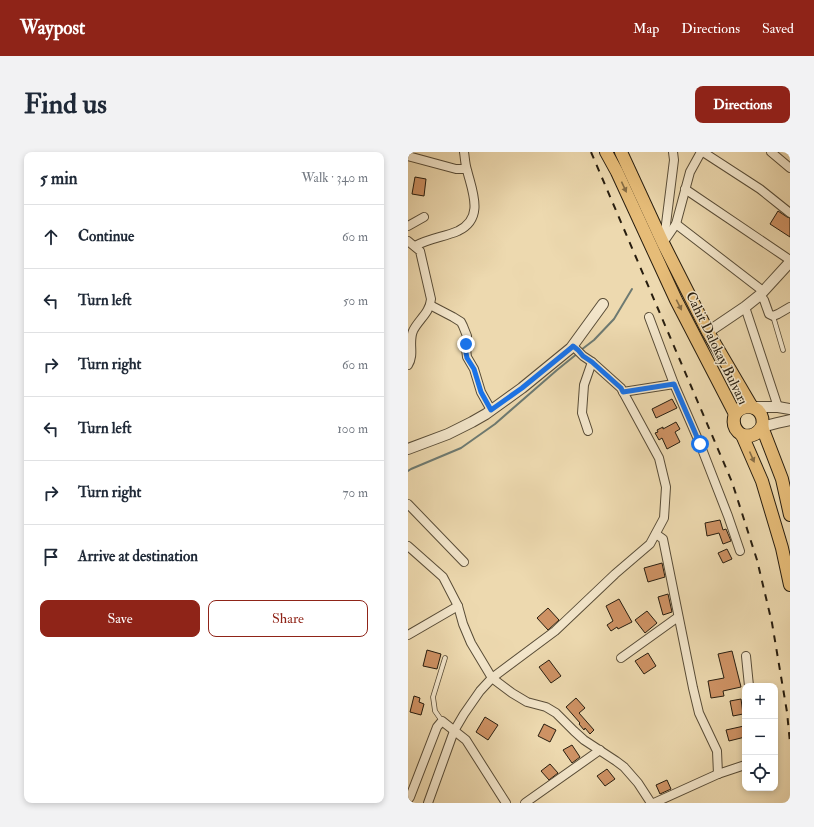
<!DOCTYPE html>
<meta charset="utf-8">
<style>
:root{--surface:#fff;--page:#f2f2f3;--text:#1f2937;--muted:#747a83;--line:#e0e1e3;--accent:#8f2418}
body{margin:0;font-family:"IM FELL Double Pica",serif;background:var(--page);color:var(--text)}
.controls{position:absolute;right:12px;bottom:12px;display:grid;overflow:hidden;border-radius:8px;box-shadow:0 2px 6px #0003}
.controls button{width:36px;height:36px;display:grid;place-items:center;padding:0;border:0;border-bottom:1px solid var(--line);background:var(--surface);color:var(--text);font:20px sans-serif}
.stop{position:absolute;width:12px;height:12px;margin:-9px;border:3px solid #1a73e8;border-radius:50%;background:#fff}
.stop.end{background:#1a73e8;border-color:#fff;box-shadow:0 1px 4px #0008}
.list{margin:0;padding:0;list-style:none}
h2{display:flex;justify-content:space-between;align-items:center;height:52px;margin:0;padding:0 16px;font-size:17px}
h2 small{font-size:13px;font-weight:400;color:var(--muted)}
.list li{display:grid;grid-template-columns:26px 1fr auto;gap:12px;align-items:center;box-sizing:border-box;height:64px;padding:0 16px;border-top:1px solid var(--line)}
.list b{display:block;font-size:15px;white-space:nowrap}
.list em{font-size:13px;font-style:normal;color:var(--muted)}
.actions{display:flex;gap:8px;padding:12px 16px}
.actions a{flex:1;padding:9px 0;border:1px solid var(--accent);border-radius:8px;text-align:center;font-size:14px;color:var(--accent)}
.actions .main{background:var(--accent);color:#fff}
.icon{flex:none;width:22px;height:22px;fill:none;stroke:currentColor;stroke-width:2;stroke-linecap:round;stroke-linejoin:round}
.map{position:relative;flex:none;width:382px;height:651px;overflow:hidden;border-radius:8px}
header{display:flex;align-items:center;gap:24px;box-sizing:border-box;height:56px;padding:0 20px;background:var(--accent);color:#fff}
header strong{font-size:19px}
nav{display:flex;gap:22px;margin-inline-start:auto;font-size:14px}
.intro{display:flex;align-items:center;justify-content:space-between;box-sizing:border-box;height:96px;padding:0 24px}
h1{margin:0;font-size:28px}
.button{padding:10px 18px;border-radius:8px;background:var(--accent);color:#fff;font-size:14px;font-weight:700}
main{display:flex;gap:24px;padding:0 24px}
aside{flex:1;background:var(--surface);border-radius:8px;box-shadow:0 2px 6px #0003}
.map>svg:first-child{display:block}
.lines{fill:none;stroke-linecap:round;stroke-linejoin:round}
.stream{stroke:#6d7a72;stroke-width:2}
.building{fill:#ce9264;stroke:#271d0f}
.service-casing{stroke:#584c37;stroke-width:5.5}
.minor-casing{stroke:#584c37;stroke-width:10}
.tertiary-casing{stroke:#584c37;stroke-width:12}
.primary-casing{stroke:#271d0f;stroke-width:14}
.trunk-casing{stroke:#271d0f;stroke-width:14}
.service{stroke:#f3e6cb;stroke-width:4}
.minor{stroke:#f3e6cb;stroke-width:8}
.tertiary{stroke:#f3e6cb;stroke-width:10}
.primary{stroke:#e6bc78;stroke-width:12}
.trunk{stroke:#e6bc78;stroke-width:13}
.rail{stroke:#271d0f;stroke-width:2;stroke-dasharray:7 7;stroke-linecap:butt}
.oneway{fill:#866c44}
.route{stroke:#1a73e8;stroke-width:5}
.labels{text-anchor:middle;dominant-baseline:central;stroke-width:3;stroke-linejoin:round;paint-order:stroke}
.street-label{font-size:14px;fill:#271d0f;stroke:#f3e6cb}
</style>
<header>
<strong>Waypost</strong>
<nav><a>Map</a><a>Directions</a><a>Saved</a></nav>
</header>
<div class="intro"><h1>Find us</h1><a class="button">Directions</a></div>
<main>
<aside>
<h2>5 min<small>Walk · 340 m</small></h2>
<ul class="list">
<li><svg class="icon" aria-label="ahead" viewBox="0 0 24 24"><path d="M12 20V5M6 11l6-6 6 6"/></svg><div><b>Continue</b></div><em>60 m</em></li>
<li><svg class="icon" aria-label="left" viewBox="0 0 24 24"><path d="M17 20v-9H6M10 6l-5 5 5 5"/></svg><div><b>Turn left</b></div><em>50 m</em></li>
<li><svg class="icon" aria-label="right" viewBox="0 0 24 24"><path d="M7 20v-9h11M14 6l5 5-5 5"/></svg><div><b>Turn right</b></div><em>60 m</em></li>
<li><svg class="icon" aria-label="left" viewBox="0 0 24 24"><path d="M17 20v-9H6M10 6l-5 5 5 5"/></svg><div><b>Turn left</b></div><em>100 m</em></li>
<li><svg class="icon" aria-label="right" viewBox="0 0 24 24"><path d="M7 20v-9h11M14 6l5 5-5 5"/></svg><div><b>Turn right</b></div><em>70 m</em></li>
<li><svg class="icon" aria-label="arrive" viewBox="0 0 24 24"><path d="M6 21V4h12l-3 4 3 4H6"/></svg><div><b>Arrive at destination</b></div></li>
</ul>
<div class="actions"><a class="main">Save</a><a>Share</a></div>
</aside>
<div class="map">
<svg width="382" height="651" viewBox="0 0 382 651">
<rect width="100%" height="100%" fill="#edd9af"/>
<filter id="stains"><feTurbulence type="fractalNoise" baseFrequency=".005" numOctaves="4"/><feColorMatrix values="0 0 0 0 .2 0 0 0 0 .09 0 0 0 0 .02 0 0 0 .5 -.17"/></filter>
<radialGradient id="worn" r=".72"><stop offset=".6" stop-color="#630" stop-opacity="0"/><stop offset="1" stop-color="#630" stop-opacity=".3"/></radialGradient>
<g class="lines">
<g class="stream">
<polyline points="173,198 186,188 206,167 224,137"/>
<polyline points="0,319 3,317 53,296 87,272 149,218 170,201"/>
</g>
</g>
<g class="building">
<polygon points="7,25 18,27 16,44 4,42"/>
<polygon points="370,59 379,65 382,66 382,85 362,72"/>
<polygon points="264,247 269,256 248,266 244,257"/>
<polygon points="268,270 272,277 267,280 272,290 259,297 254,286 251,288 247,281 250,280 249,278 255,275 255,277"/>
<polygon points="312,368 315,378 318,377 323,389 315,392 311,381 299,384 297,371"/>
<polygon points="319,397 324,407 315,411 310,401"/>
<polygon points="254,411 257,425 240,430 236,416"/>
<polygon points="260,442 264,460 255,463 250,445"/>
<polygon points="211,447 224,470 210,477 209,475 203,479 199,473 205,469 198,454"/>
<polygon points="140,456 151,468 140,478 129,466"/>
<polygon points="239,459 249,471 237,481 227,468"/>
<polygon points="19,498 33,502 29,517 15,514"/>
<polygon points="324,499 333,535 315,539 316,544 303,546 300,529 316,526 310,502"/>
<polygon points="240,501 248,514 236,522 227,509"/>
<polygon points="141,508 153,524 143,531 131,515"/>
<polygon points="6,544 12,546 11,550 16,552 13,563 2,560"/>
<polygon points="168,546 177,556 171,561 186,578 182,582 177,576 176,578 171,572 172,571 158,555"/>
<polygon points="333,547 335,562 325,564 322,549"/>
<polygon points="77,565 90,573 80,588 68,580"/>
<polygon points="136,572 148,578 142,590 130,584"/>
<polygon points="336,574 337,585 321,589 318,578"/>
<polygon points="164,593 172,605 164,611 155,598"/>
<polygon points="142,612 150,621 141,628 133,619"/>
<polygon points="199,617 207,627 197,634 189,624"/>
<polygon points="259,628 263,637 252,642 248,633"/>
</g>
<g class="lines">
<g class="service-casing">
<g id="service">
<polyline points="365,164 375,198"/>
<polyline points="34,569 27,559 25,545 37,506"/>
</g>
</g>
<g class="minor-casing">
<g id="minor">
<polyline points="295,0 352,37 382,61"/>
<polyline points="363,0 382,16"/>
<polyline points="0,4 48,17 58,17"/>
<polyline points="277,37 382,108"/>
<polyline points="268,72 355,139"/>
<polyline points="0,74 16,65"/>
<polyline points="256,88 266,8 265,0"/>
<path d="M0 89 12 99 23 147C22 161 10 168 5 179 0 191 7 202 0 213"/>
<polyline points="255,91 268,72 282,20 293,0"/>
<path d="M7 94C22 86 36 85 50 79 77 66 64 39 59 18 57 12 57 6 56 0"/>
<polyline points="352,143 356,148 361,162 365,164 370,162 382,155"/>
<polyline points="22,153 45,165 53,170 55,174 59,184 58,197 59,205 66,217 73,240 83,258"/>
<polyline points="337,155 370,255"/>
<polyline points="241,165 266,232 292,292 320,364 332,399"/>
<polyline points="215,240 266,232"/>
<polyline points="180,279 174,261 176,233 184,210"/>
<polyline points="0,352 56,410"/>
<polyline points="248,382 255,387 285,536 291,561 309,599 310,622"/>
<polyline points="0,394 35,425 50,454 55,472 63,491 84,526 104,541 119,550 138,555 148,561 166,579 176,588 208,609 216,615 230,631 243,651"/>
<polyline points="0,483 50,454"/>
<polyline points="338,504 341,534"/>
<polyline points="213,506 270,465"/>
<polyline points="0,648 2,645 29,575 34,569 58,588 98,651"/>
<polyline points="20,651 46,579 56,562 72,539 84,526 147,479 207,422 242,392 256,366 258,335 251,306 213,236 184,210 175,204 165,194"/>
<polyline points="117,651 192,598"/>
<polyline points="246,651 310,622 337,613"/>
</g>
</g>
<g class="tertiary-casing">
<g id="tertiary">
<polyline points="300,180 337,155 352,143 382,110"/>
<polyline points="344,255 370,255 382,257"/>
<polyline points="354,275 369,271 382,268"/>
<polyline points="0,297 40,282 64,270 78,262 114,236 163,196 195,152"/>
</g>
</g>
<g class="primary-casing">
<g id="primary">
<path d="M198 0 209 20 268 148 327 262C324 271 326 278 334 283L354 329 374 396 382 433"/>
<path d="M213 0 255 91 300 180 344 255C353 258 356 266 354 275L374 327 382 363"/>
</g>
</g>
<g class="trunk-casing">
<g id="trunk">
<path d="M327 262C331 256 336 254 344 255"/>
<path d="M334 283C343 285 349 283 354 275"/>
</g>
</g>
<use href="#service" class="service"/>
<use href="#minor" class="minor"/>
<use href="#tertiary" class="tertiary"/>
<use href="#primary" class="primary"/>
<use href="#trunk" class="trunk"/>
<polyline class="rail" points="183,0 324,330 349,408 364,471 379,560 382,591"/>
</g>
<defs><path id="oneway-solid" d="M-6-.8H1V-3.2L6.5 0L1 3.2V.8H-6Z"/></defs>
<g class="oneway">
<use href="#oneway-solid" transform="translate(216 35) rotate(65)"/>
<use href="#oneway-solid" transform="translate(271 153) rotate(63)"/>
<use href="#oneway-solid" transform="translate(344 305) rotate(66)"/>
</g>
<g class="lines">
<polyline class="route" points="58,192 58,201 59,206 66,217 73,240 83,258 114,236 163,196 165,194 170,198 175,204 184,210 213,236 215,240 266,232 292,292"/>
</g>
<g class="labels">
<g class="street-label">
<text transform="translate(309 196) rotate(64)">Cahit Dalokay Bulvarı</text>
</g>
</g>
<rect width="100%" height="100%" filter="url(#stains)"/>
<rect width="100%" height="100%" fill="url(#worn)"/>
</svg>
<div class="controls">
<button>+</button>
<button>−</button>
<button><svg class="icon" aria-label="locate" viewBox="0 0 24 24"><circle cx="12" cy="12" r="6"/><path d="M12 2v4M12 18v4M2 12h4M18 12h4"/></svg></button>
</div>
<div class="stop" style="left:292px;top:292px"></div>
<div class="stop end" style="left:58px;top:192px"></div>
</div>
</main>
